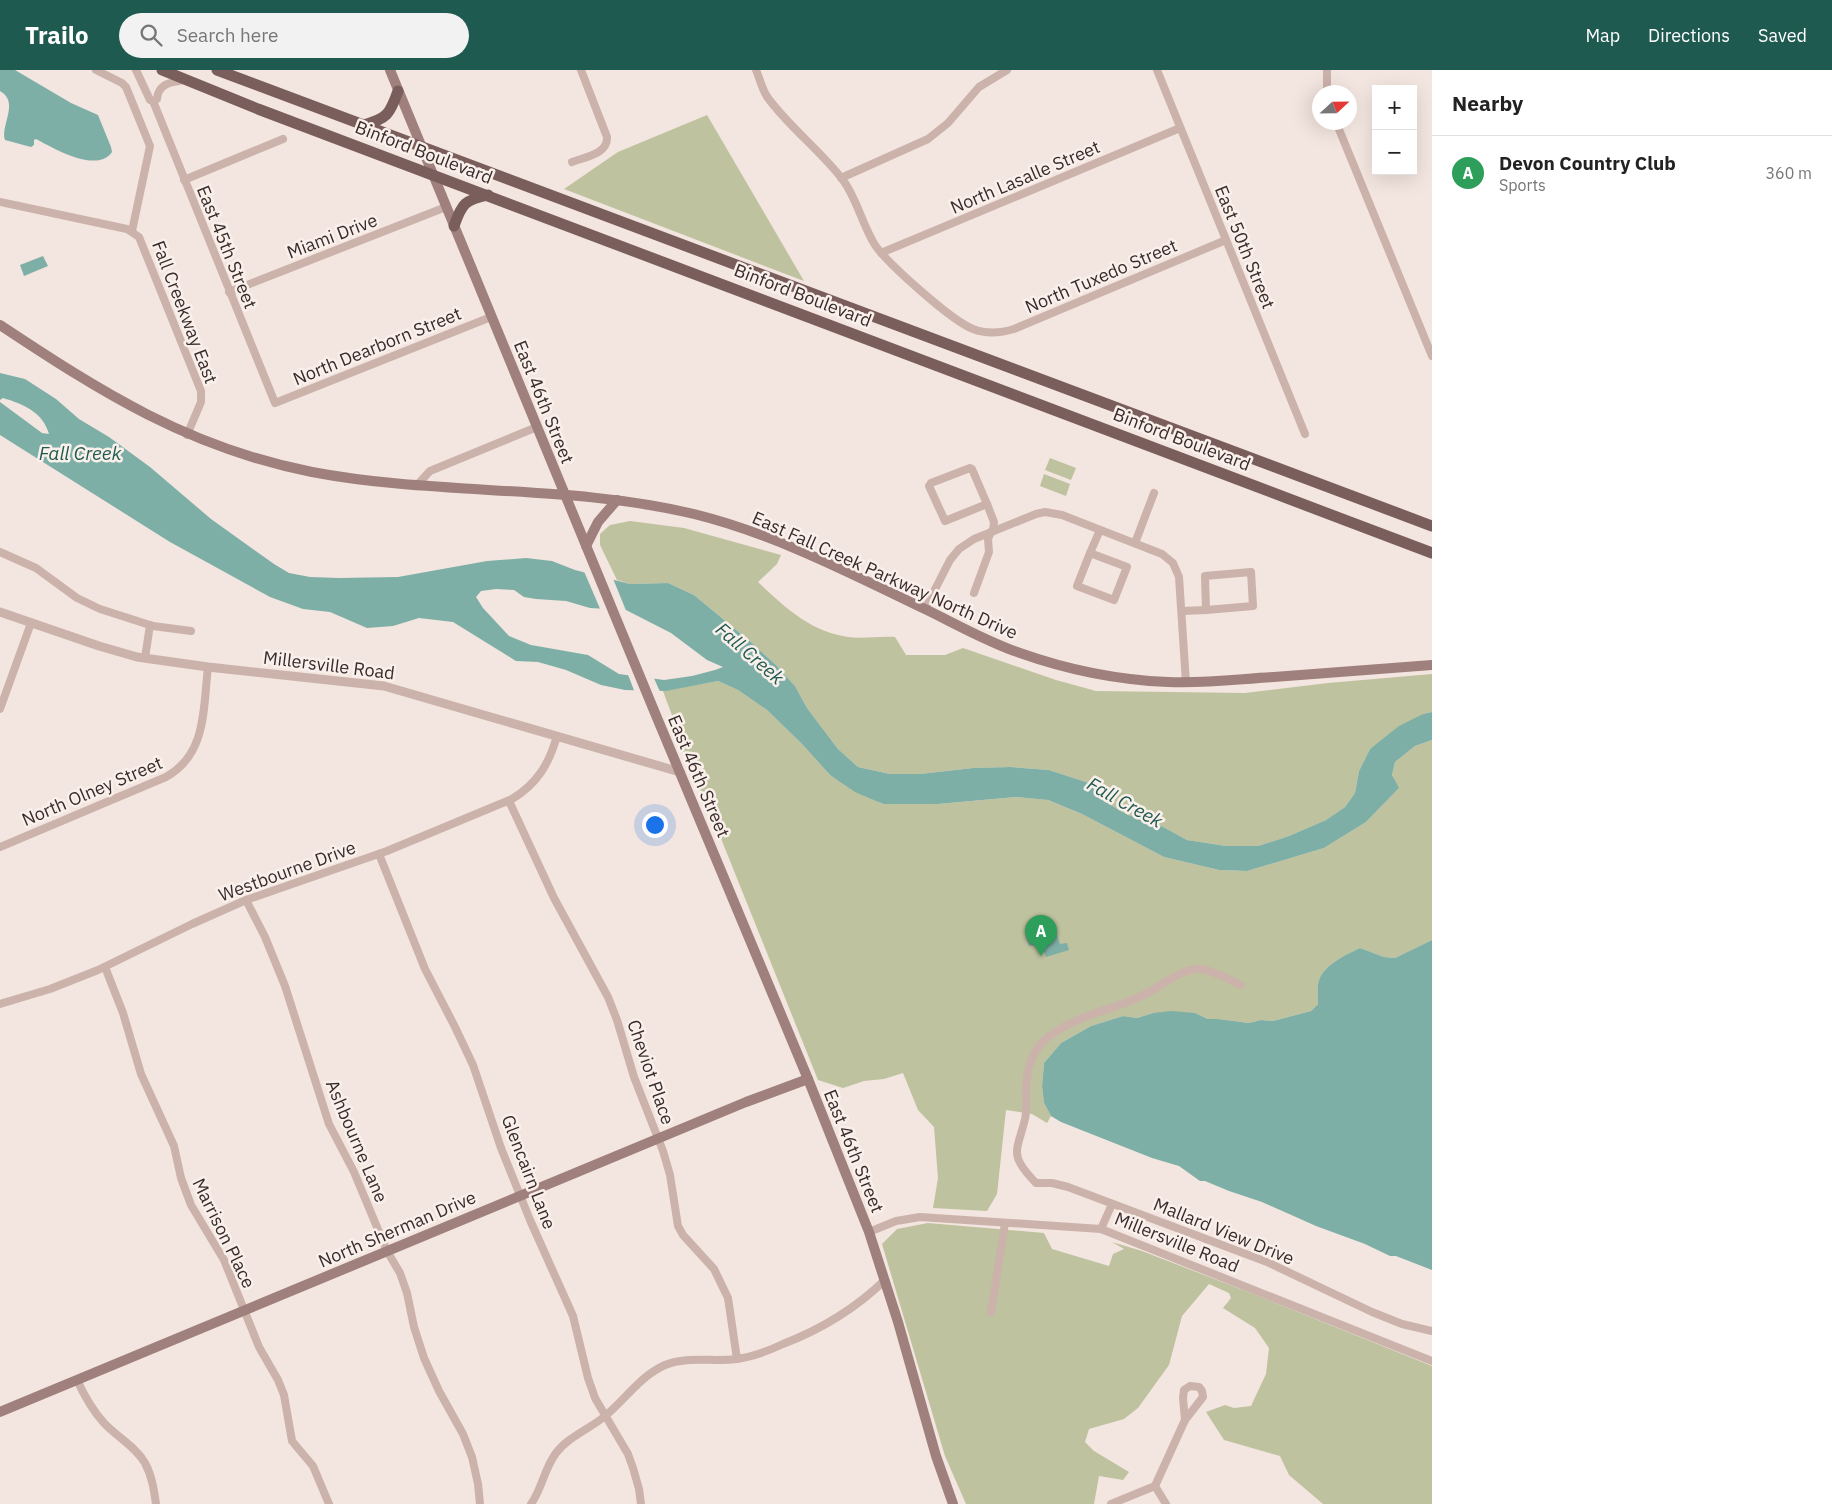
<!DOCTYPE html>
<meta charset="utf-8">
<style>
:root{--surface:#fff;--page:#f2f2f2;--text:#222;--muted:#767676;--line:#e0e0e0;--accent:#1f5a50}
body{margin:0;font-family:"IBM Plex Sans",sans-serif;background:var(--page);color:var(--text)}
.controls{position:absolute;right:15px;top:15px;display:grid;overflow:hidden;border-radius:0px;box-shadow:0 5px 20px #0002}
.controls button{width:45px;height:45px;display:grid;place-items:center;padding:0;border:0;border-bottom:1px solid var(--line);background:var(--surface);color:var(--text);font:25px sans-serif}
.compass{position:absolute;left:1312px;top:15px;width:45px;height:45px;border-radius:50%;background:var(--surface);box-shadow:0 5px 20px #0002;rotate:68deg}
.you{position:absolute;left:654px;top:754px;width:18px;height:18px;margin:-12px;border:4px solid #fff;border-radius:50%;background:#1a73e8;box-shadow:0 0 0 8px #1a73e833}
.badge{display:grid;place-items:center;width:32px;height:32px;border-radius:50%;background:var(--accent);color:#fff;font-size:16px;font-weight:700}
.pin{position:absolute;translate:-50% -41px;filter:drop-shadow(0 1px 2px #0008)}
.pin::after{content:'';position:absolute;top:26px;width:18px;height:15px;background:inherit;clip-path:polygon(0 0,100% 0,50% 100%)}
.list{margin:0;padding:0;list-style:none}
h2{display:flex;justify-content:space-between;align-items:center;height:65px;margin:0;padding:0 20px;font-size:21px}
h2 small{font-size:16px;font-weight:400;color:var(--muted)}
.list li{display:grid;grid-template-columns:32px 1fr auto;gap:15px;align-items:center;box-sizing:border-box;height:75px;padding:0 20px;border-top:1px solid var(--line)}
.list b{display:block;font-size:19px;white-space:nowrap}
.list p{margin:0;font-size:16px;white-space:nowrap;color:var(--muted)}
.list em{font-size:16px;font-style:normal;color:var(--muted)}
.icon{flex:none;width:28px;height:28px;fill:none;stroke:currentColor;stroke-width:2;stroke-linecap:round;stroke-linejoin:round}
.map{position:relative;flex:none;width:1432px;height:1434px;overflow:hidden}
header{display:flex;align-items:center;gap:30px;box-sizing:border-box;height:70px;padding:0 25px;background:var(--accent);color:#fff}
header strong{font-size:24px}
nav{display:flex;gap:28px;margin-inline-start:auto;font-size:18px}
.search{width:350px;height:45px;background:var(--page);display:flex;align-items:center;gap:12px;box-sizing:border-box;padding:0 18px;border-radius:28px;color:var(--muted);font-size:19px}
main{display:flex}
aside{flex:1;background:var(--surface)}
.map>svg:first-child{display:block}
.green{fill:#bec29f}
.water{fill:#7eafa6;fill-rule:evenodd}
.pier{fill:#f3e5df}
.lines{fill:none;stroke-linecap:round;stroke-linejoin:round}
.minor{stroke:#cbb2aa;stroke-width:8}
.tertiary{stroke:#cbb2aa;stroke-width:9}
.secondary{stroke:#9f807c;stroke-width:10}
.primary{stroke:#7a5e5b;stroke-width:11}
.labels{text-anchor:middle;dominant-baseline:central;stroke-width:5;stroke-linejoin:round;paint-order:stroke}
.street-label{font-size:18px;fill:#392b2a;stroke:#faf0eb}
.water-label{font-size:19px;font-style:italic;fill:#1f5a50;stroke:#faf0eb}
</style>
<header>
<strong>Trailo</strong>
<div class="search"><svg class="icon" aria-label="search" viewBox="0 0 24 24"><circle cx="10" cy="10" r="6"/><path d="M15 15l6 6"/></svg>Search here</div>
<nav><a>Map</a><a>Directions</a><a>Saved</a></nav>
</header>
<main>
<div class="map">
<svg width="1432" height="1434" viewBox="0 0 1432 1434">
<rect width="100%" height="100%" fill="#f3e5df"/>
<g class="green">
<polygon points="707,45 804,211 564,119 618,82"/>
<polygon points="1050,388 1076,398 1071,410 1045,400"/>
<polygon points="1044,404 1070,414 1066,426 1040,416"/>
<path d="M630 451 684 458 781 485 777 494 758 512C784 537 811 562 848 567 863 569 879 566 895 567L906 585H945L963 578 1056 610 1096 621 1245 623 1328 613 1432 604V642L1423 644 1370 679 1359 701 1355 723 1345 737 1326 750 1289 766 1258 776H1226L1187 770 1156 753 1128 745 1102 730 1092 714 1049 700 1010 697 973 698 920 704H890L858 697 838 679 807 638 795 616 776 595 752 573 694 525 668 513 630 514 617 510 600 475V464L610 455Z"/>
<path d="M718 611 738 620 767 640 802 674 830 705 882 734H938L1016 727 1048 730 1082 744 1164 787 1219 800 1247 801 1324 778 1366 752 1398 719 1392 705 1395 692 1415 676 1432 670V870L1395 888 1384 887 1360 878C1345 885 1321 896 1318 914 1317 920 1318 927 1318 934L1311 941 1273 951 1261 950 1249 953 1218 949H1208L1195 943H1153L1137 948 1123 946 1091 956 1061 973 1044 993 1042 1016 1044 1033 1051 1046 1047 1053 1032 1044 1006 1040 997 1124 987 1141 933 1138 938 1108 934 1057 918 1040 903 1003 884 1009 864 1011 843 1018 818 1010 722 771 674 660 673 648 663 621Z"/>
<polygon points="928,1153 1044,1163 1052,1179 1109,1196 1113,1184 1124,1179 1112,1172 1142,1181 1256,1225 1432,1296 1432,1434 1323,1434 1289,1405 1280,1386 1224,1370 1206,1342 1225,1335 1234,1338 1251,1336 1266,1304 1269,1278 1255,1258 1223,1238 1231,1228 1229,1223 1209,1214 1182,1246 1169,1295 1138,1338 1124,1349 1089,1359 1085,1372 1094,1381 1129,1402 1123,1410 1099,1406 1094,1434 966,1434 945,1386 882,1174 897,1159"/>
</g>
<g class="water">
<path d="M0 0H15L71 33 98 45 111 77 112 82C97 104 53 78 36 69L34 70V75L31 77 5 70C0 56 20 32 0 21Z"/>
<polygon points="43,186 48,196 24,206 20,195"/>
<path d="M0 303 25 309 56 329 79 349 109 367 150 397 211 449 274 494 289 503 310 507 339 508 398 507 487 491 526 488 552 491 575 500 630 514 668 513 694 525 752 573 776 595 795 616 807 638 838 679 858 697 890 704H920L973 698 1010 697 1049 700 1092 714 1102 730 1128 745 1156 753 1187 770 1226 776H1258L1289 766 1326 750 1345 737 1355 723 1359 701 1370 679 1399 656 1423 644 1432 642V670L1415 676 1395 692 1392 705 1399 718 1366 752 1324 778 1247 801 1219 800 1164 787 1082 744 1048 730 1016 727 938 734H883L855 722 830 705 802 674 767 640 738 620 718 611 666 621 625 620 601 615 566 600 538 592 516 591 453 552 419 548 393 556 367 558 330 542 303 539 270 527 170 472 0 365V332L42 363 49 364C43 342 23 334 3 328L0 330ZM496 519 514 520 524 527 536 529 566 531 590 538 626 540 671 563 707 590 723 597 715 600 692 606 664 610 619 604 588 585 531 575 509 566 483 538 476 527 481 521Z"/>
<polygon points="1055,858 1060,874 1067,873 1069,880 1046,887 1041,873 1029,876 1026,867"/>
<path d="M1432 870V1200L1396 1186H1390L1365 1174 1316 1156 1262 1132 1229 1121 1205 1111H1200L1179 1096 1152 1088 1061 1052 1051 1046 1044 1033 1042 1016 1044 993 1061 973 1091 956 1123 946 1137 948 1153 943 1171 941 1195 943 1208 949H1218L1249 953 1261 950 1273 951 1311 941 1318 934C1318 928 1317 920 1318 914 1321 896 1345 885 1360 878L1384 887 1395 888Z"/>
</g>
<g class="pier">
<polygon points="583,499 612,506 627,543 601,541"/>
<polygon points="627,602 653,606 661,624 635,623"/>
</g>
<g class="lines">
<g class="minor">
<polyline points="96,0 122,13 126,17 150,76 132,161"/>
<polyline points="136,0 150,30 153,31 275,333 491,247"/>
<path d="M756 0C760 9 762 20 768 28 790 58 820 80 843 110 857 129 862 154 875 175 888 194 952 251 973 259 986 264 1001 263 1014 259L1226 170"/>
<polyline points="1157,0 1305,364"/>
<polyline points="1327,22 1327,0"/>
<path d="M153 31 157 29C158 13 172 12 185 10"/>
<polyline points="1336,52 1432,286"/>
<path d="M572 92C585 87 608 84 607 67L581 0"/>
<polyline points="841,108 928,69 948,53 979,17 1007,0"/>
<polyline points="184,110 283,69"/>
<polyline points="0,132 127,159 139,167 201,321 201,332 187,365"/>
<polyline points="881,183 1180,58"/>
<polyline points="229,222 446,137"/>
<polygon points="970,398 972,399 987,434 945,451 929,416 931,413"/>
<polyline points="418,414 430,401 537,357"/>
<polyline points="987,434 994,452 993,461"/>
<polyline points="1135,473 1154,423"/>
<polyline points="0,482 36,498 77,528 100,539 153,556 191,561"/>
<polygon points="1090,483 1127,497 1114,530 1077,516"/>
<polyline points="1090,483 1100,460"/>
<polygon points="1251,502 1253,536 1206,540 1205,506"/>
<polyline points="974,523 989,482 988,469 991,462"/>
<polyline points="925,539 950,490 959,479 974,469 1036,444 1045,442 1062,445 1162,484 1173,493 1179,507 1186,613"/>
<polyline points="1182,541 1206,540"/>
<polyline points="145,588 150,555"/>
<polyline points="0,639 31,553"/>
<polyline points="509,731 554,828 608,927 617,950 634,1007 663,1081 670,1105 678,1156 683,1165 714,1199 728,1228 737,1289"/>
<path d="M0 777 166 707C207 684 203 639 208 597"/>
<polyline points="379,784 425,899 455,957 473,995 501,1078 530,1150 573,1246 588,1308 595,1328 628,1384 633,1398 639,1419 641,1434"/>
<polyline points="246,830 265,867 285,916 329,1054 354,1102 387,1181 400,1203 407,1223 414,1257 424,1288 439,1321 463,1364 472,1387 478,1414 480,1434"/>
<polyline points="105,897 123,943 141,1004 174,1076 181,1108 191,1135 224,1190 259,1277 278,1310 284,1325 292,1371 313,1396 329,1434"/>
<path d="M1241 915C1229 910 1207 897 1195 899 1174 903 1156 920 1137 928 1113 939 1082 945 1060 959 1051 964 1043 970 1037 979 1029 991 1026 1008 1026 1022 1026 1031 1027 1040 1025 1049 1017 1082 1008 1084 1036 1113H1052L1068 1117 1267 1192 1372 1242 1402 1254 1432 1261"/>
<path d="M0 934 50 919 98 900 192 854 246 830 387 781 512 729C537 714 549 694 557 666"/>
<polyline points="1101,1159 1112,1134"/>
<polyline points="869,1162 896,1151 920,1147 1101,1159 1432,1291"/>
<polyline points="991,1242 1005,1153"/>
<path d="M77 1310C84 1325 92 1340 104 1353 117 1367 135 1376 145 1393 152 1406 154 1420 156 1434"/>
<polygon points="1190,1316 1199,1317 1202,1321 1203,1327 1185,1350 1183,1328 1184,1320"/>
<polyline points="1155,1416 1185,1350"/>
<polyline points="1155,1416 1166,1434"/>
<path d="M531 1434C542 1419 544 1399 556 1383 568 1367 589 1359 604 1347 625 1330 640 1306 665 1295 687 1286 713 1292 736 1289 753 1287 768 1281 783 1274 822 1259 855 1239 885 1210"/>
<polyline points="1111,1434 1155,1416"/>
</g>
<polyline class="tertiary" points="0,542 99,576 137,587 208,597 384,616 680,702"/>
<g class="secondary">
<polyline points="390,0 655,643 808,1009 869,1162 898,1252 936,1386 953,1434"/>
<path d="M0 255C101 322 189 378 312 402 438 426 569 414 694 444 775 464 850 503 925 539 956 554 987 572 1020 583 1068 600 1118 610 1168 612 1203 614 1239 609 1274 607 1326 603 1379 599 1432 595"/>
<polyline points="586,476 598,452 617,430"/>
<polyline points="0,1342 746,1032 808,1009"/>
</g>
<g class="primary">
<polyline points="162,0 258,39 1432,483"/>
<polyline points="217,0 1432,456"/>
<path d="M363 55C387 49 390 44 398 21"/>
<path d="M454 156C462 133 465 130 488 125"/>
</g>
</g>
<g class="labels">
<g class="street-label">
<text transform="translate(424 82) rotate(21)">Binford Boulevard</text>
<text transform="translate(1025 107) rotate(-23)">North Lasalle Street</text>
<text transform="translate(332 166) rotate(-21)">Miami Drive</text>
<text transform="translate(227 177) rotate(68)">East 45th Street</text>
<text transform="translate(1245 177) rotate(68)">East 50th Street</text>
<text transform="translate(1101 206) rotate(-23)">North Tuxedo Street</text>
<text transform="translate(803 225) rotate(21)">Binford Boulevard</text>
<text transform="translate(185 242) rotate(69)">Fall Creekway East</text>
<text transform="translate(377 276) rotate(-22)">North Dearborn Street</text>
<text transform="translate(544 332) rotate(68)">East 46th Street</text>
<text transform="translate(1182 369) rotate(21)">Binford Boulevard</text>
<text transform="translate(885 505) rotate(24)">East Fall Creek Parkway North Drive</text>
<text transform="translate(329 595) rotate(7)">Millersville Road</text>
<text transform="translate(699 706) rotate(67)">East 46th Street</text>
<text transform="translate(92 721) rotate(-23)">North Olney Street</text>
<text transform="translate(287 801) rotate(-20)">Westbourne Drive</text>
<text transform="translate(651 1002) rotate(71)">Cheviot Place</text>
<text transform="translate(357 1071) rotate(67)">Ashbourne Lane</text>
<text transform="translate(854 1081) rotate(68)">East 46th Street</text>
<text transform="translate(529 1102) rotate(69)">Glencairn Lane</text>
<text transform="translate(397 1159) rotate(-23)">North Sherman Drive</text>
<text transform="translate(1224 1161) rotate(22)">Mallard View Drive</text>
<text transform="translate(224 1163) rotate(64)">Marrison Place</text>
<text transform="translate(1177 1172) rotate(22)">Millersville Road</text>
</g>
<g class="water-label">
<text x="80" y="383">Fall Creek</text>
<text transform="translate(750 583) rotate(41)">Fall Creek</text>
<text transform="translate(1125 732) rotate(29)">Fall Creek</text>
</g>
</g>
</svg>
<div class="controls">
<button>+</button>
<button>−</button>
</div>
<svg class="compass" viewBox="-18 -18 36 36"><path d="M0-13l5 13h-10z" fill="#e53935"/><path d="M0 13l5-13h-10z" fill="#767676"/></svg>
<div class="you"></div>
<div class="pin badge" style="left:1041px;top:886px;background:#2e9e5b">A</div>
</div>
<aside>
<h2>Nearby<small></small></h2>
<ul class="list">
<li><span class="badge" style="background:#2e9e5b">A</span><div><b>Devon Country Club</b><p>Sports</p></div><em>360 m</em></li>
</ul>
</aside>
</main>
